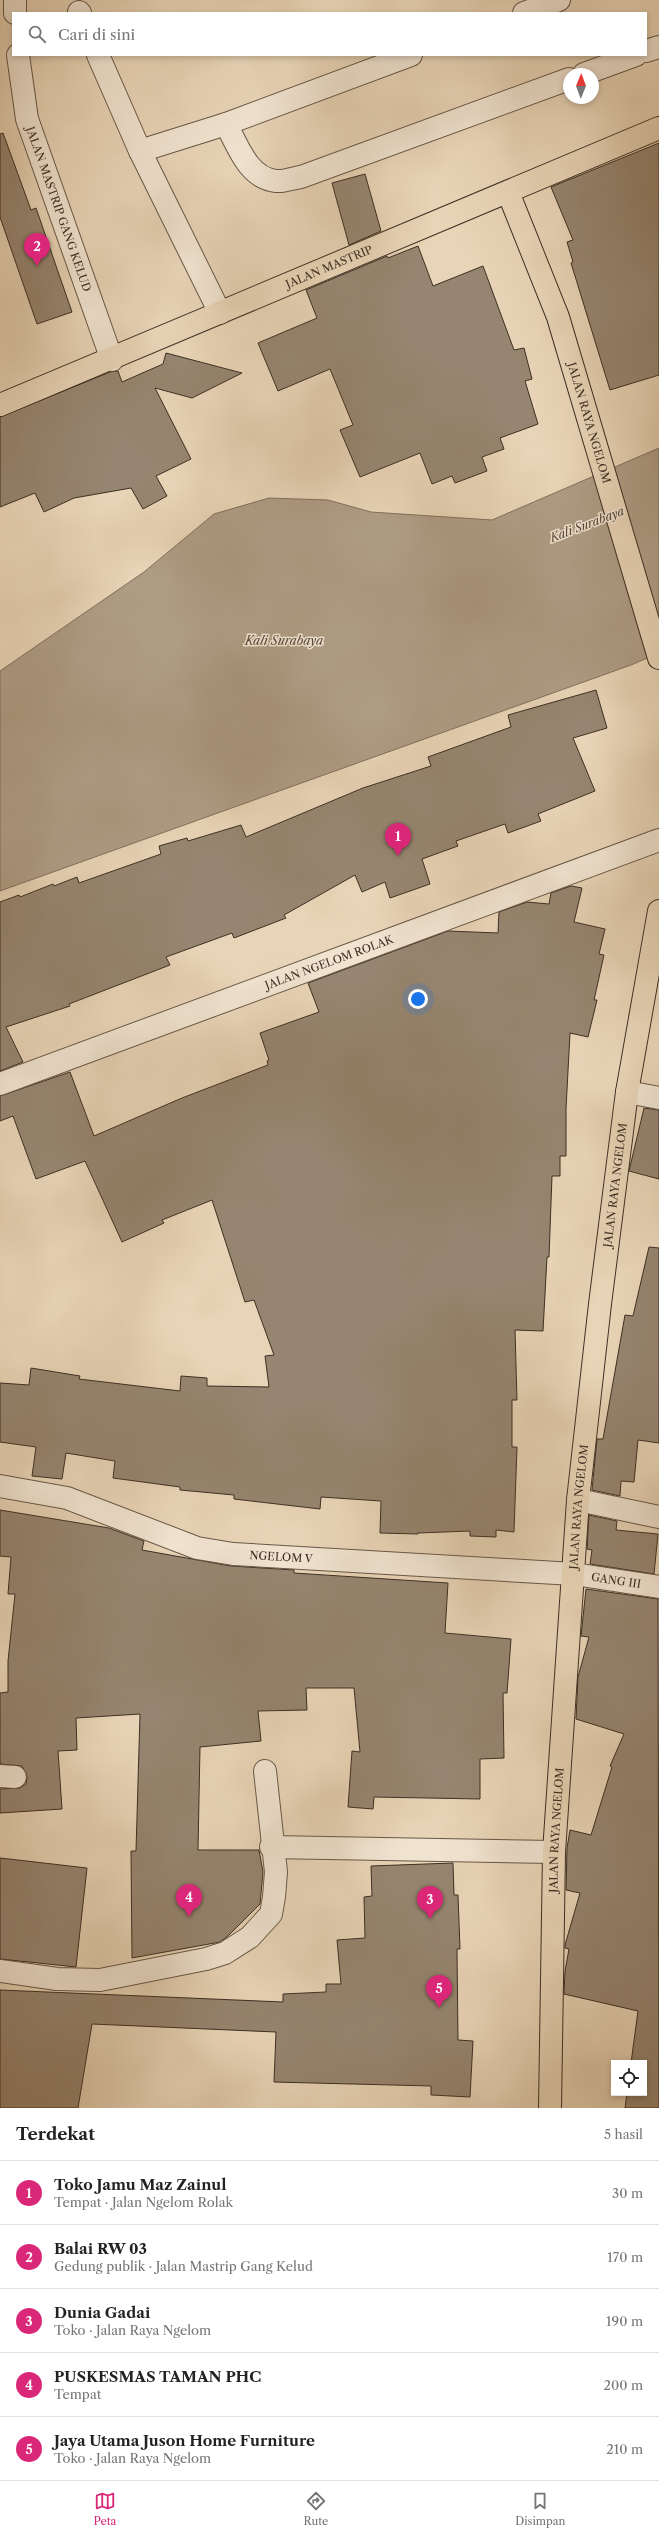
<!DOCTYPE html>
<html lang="id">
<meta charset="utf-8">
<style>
:root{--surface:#fff;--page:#f2f2f2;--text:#222;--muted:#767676;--line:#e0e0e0;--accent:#db2777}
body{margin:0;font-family:"Libre Caslon Text",serif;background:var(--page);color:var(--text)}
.controls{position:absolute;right:12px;bottom:12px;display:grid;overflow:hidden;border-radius:0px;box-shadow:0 2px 6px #0003}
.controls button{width:36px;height:36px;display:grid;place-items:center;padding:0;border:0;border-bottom:1px solid var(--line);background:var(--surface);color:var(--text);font:20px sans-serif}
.compass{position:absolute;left:563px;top:68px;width:36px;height:36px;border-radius:50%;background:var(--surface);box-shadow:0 2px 6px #0003;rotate:1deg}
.you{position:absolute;left:418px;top:999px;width:14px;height:14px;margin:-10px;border:3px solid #fff;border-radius:50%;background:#1a73e8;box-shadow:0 0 0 6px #1a73e833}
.badge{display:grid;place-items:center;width:26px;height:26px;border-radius:50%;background:var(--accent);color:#fff;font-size:13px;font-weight:700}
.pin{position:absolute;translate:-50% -33px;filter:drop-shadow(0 1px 2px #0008)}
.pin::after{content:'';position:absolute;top:21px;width:14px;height:12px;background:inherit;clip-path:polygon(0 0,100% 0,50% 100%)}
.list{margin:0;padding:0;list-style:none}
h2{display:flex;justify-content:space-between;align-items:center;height:52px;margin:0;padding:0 16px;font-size:17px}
h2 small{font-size:13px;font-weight:400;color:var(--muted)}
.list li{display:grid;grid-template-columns:26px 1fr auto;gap:12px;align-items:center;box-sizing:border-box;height:64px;padding:0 16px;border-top:1px solid var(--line)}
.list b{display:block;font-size:15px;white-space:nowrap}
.list p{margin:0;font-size:13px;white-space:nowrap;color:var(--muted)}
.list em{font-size:13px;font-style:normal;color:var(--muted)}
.icon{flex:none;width:22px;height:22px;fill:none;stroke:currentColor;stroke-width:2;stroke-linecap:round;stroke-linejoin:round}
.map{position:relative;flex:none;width:659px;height:2108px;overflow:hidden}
.search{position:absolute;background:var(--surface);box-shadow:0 2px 6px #0003;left:12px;right:12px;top:12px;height:44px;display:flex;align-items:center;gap:10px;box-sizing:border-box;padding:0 14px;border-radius:0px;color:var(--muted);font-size:15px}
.sheet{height:372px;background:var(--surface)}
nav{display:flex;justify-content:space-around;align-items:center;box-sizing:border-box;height:56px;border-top:1px solid var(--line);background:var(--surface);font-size:11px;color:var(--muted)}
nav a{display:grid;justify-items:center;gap:2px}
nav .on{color:var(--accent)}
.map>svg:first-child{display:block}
.water{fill:#ae9c84;stroke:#81705e}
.building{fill:#968570;stroke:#3d2f24}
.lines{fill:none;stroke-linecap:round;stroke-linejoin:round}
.minor-casing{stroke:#685848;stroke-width:24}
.major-casing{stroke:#3d2f24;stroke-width:24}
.minor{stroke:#f0e3d0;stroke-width:22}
.major{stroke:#e8d4b6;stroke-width:22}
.labels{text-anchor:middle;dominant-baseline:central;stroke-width:3;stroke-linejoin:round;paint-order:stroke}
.street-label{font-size:11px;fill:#3d2f24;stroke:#f0e3d0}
.water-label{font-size:12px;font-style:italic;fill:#594a3c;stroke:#f0e3d0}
</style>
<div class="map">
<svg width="659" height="2108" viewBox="0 0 659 2108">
<rect width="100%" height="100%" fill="#e8d4b6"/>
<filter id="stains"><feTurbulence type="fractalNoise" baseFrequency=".005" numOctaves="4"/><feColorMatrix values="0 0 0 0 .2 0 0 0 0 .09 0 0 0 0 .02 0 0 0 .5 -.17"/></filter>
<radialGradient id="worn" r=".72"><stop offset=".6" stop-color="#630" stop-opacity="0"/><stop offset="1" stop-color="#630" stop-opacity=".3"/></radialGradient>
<polygon class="water" points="659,448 659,653 631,665 0,891 0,671 144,572 214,514 269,498 328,500 371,512 492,520"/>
<g class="building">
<polygon points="3,133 31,210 36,208 72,312 37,324 0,217 0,134"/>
<polygon points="659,143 659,375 610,390 571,263 573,262 567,242 573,240 551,187"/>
<polygon points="365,174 381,231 349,245 332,183"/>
<polygon points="418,246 433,286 483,266 514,350 524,348 532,379 525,381 538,424 500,438 504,449 482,457 487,471 455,483 452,476 432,484 420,453 360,477 340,430 353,425 330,369 278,391 258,343 317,318 306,290 387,256 388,258"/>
<polygon points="166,353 242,373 192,398 155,388 191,459 156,476 167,496 143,509 131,488 74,498 44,512 35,493 0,507 0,417 110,372 118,371 122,382 163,364"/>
<polygon points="596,690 607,728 573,738 595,791 538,814 541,821 508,833 505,824 456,841 458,846 422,859 430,884 390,898 385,882 362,892 355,875 284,915 286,918 234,938 232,933 166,957 170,965 69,1004 70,1006 6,1027 23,1062 0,1071 0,902 19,895 20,897 53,884 54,886 77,877 79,883 161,854 159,846 187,838 188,841 241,825 246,837 363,788 431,766 428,757 511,727 508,715"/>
<polygon points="571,886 582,888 574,922 605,929 599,954 604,955 594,1000 597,1000 588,1037 570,1033 566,1109 566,1156 560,1156 560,1176 552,1176 549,1257 547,1257 543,1331 515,1330 517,1400 512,1400 512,1447 517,1447 514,1532 496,1530 496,1537 470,1536 470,1531 418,1533 418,1534 380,1533 381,1501 321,1497 320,1509 234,1499 234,1495 180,1490 180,1487 113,1478 115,1461 66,1453 62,1479 32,1476 36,1447 0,1442 0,1383 29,1385 31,1368 80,1376 79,1379 180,1391 181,1376 207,1378 207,1386 269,1387 265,1356 274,1355 254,1300 245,1302 212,1200 162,1220 164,1223 122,1242 85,1161 36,1179 13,1116 0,1121 0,1096 70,1072 94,1136 182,1098 268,1065 267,1061 269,1060 260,1033 319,1012 308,983 448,931 498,933 499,912 527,902 549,904 551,893"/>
<polygon points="644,1108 659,1110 659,1179 629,1171"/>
<polygon points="649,1247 659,1248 659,1443 638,1440 634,1482 621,1481 620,1496 592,1490 597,1439 603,1439 625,1315 633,1316"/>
<polygon points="0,1510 109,1528 144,1541 142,1550 231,1566 294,1570 294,1573 448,1583 445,1633 511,1639 507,1693 503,1693 504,1758 480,1759 480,1799 374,1797 373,1809 348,1807 352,1751 360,1752 354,1688 306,1688 307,1710 258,1711 261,1741 200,1747 198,1850 259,1850 263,1872 260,1904 228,1936 220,1942 132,1958 131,1851 136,1851 140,1714 76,1718 77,1750 58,1751 62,1809 0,1813 0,1789 20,1788 26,1784 27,1777 22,1766 0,1764 0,1693 8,1692 8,1661 15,1594 8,1594 11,1557 0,1556"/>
<polygon points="589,1515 617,1521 616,1530 658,1534 654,1574 590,1564 592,1550 587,1549"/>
<polygon points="586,1589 658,1599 659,2108 625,2108 627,2093 644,2093 644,2063 631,2063 638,2011 564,1994 565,1971 569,1949 565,1948 565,1945 580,1893 566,1890 567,1848 570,1830 591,1835 612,1767 610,1766 624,1734 576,1719 578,1677 589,1637 581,1636"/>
<polygon points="0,1858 87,1868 76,1967 0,1959"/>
<polygon points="453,1863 454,1895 458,1895 460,1949 457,1949 458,2040 473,2041 470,2097 431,2095 431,2086 274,2082 276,2032 92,2024 78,2108 0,2108 0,1990 283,2002 283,1994 326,1992 326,1984 341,1984 337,1940 365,1938 364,1897 372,1896 371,1866"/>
</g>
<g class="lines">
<g class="minor-casing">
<g id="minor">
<polyline points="15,0 15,13"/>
<polyline points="79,12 80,13"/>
<polyline points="524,13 559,0"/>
<polyline points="646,51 659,47"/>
<path id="s1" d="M18 55 27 119 112 360"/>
<polyline points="98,55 140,151 220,313"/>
<polyline points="584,74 636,55"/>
<path d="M226 124C238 146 248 178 276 181 284 182 293 178 301 177L569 79"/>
<polyline points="140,151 226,124 411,55"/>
<path id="s2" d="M0 1084 659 840"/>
<polyline points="627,1092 659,1098"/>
<path id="s3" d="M0 1486 67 1498 197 1548 233 1554 574 1574 659 1587"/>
<polyline points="578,1500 659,1517"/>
<polyline points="0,1776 15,1777"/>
<polyline points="271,1847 554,1852"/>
<polyline points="0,1971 57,1979 100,1980 206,1959 225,1953 250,1937 271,1914 274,1897 276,1872 265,1771"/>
</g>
</g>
<g class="major-casing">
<g id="major">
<path id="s4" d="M508 192 558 317 659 658"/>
<path id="s5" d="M0 405 659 128"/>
<path id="s6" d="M550 2108 554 1852 578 1500 600 1304 627 1092 659 911"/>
</g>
</g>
<use href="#minor" class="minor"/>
<use href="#major" class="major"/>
</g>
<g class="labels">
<g class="street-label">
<text stroke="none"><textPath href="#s1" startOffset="160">JALAN MASTRIP GANG KELUD</textPath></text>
<text stroke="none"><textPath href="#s5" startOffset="357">JALAN MASTRIP</textPath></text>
<text stroke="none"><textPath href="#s4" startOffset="245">JALAN RAYA NGELOM</textPath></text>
<text stroke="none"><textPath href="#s2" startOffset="351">JALAN NGELOM ROLAK</textPath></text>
<text stroke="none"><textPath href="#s6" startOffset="926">JALAN RAYA NGELOM</textPath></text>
<text stroke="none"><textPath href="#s6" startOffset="602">JALAN RAYA NGELOM</textPath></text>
<text stroke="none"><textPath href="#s3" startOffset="292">NGELOM V</textPath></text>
<text stroke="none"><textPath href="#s3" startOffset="628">GANG III</textPath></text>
<text stroke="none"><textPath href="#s6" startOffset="278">JALAN RAYA NGELOM</textPath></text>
</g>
<g class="water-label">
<text transform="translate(587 524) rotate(-21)">Kali Surabaya</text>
<text x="284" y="640">Kali Surabaya</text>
</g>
</g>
<rect width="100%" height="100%" filter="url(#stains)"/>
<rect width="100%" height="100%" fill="url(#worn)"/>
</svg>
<div class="controls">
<button><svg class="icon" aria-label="locate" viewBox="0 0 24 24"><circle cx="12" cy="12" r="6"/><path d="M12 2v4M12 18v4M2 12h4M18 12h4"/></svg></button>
</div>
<svg class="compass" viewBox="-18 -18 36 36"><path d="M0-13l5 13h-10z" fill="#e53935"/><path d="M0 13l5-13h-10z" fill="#767676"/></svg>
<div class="you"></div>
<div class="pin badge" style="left:398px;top:856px">1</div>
<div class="pin badge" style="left:37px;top:266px">2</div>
<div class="pin badge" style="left:430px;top:1919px">3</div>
<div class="pin badge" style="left:189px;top:1917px">4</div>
<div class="pin badge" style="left:439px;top:2008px">5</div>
<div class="search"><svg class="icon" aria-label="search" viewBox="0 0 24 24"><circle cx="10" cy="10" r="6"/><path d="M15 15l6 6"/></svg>Cari di sini</div>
</div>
<section class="sheet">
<h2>Terdekat<small>5 hasil</small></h2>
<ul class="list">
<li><span class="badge">1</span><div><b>Toko Jamu Maz Zainul</b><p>Tempat · Jalan Ngelom Rolak</p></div><em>30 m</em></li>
<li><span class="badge">2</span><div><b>Balai RW 03</b><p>Gedung publik · Jalan Mastrip Gang Kelud</p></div><em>170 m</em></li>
<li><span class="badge">3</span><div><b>Dunia Gadai</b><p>Toko · Jalan Raya Ngelom</p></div><em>190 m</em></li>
<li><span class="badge">4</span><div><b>PUSKESMAS TAMAN PHC</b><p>Tempat</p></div><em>200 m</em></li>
<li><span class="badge">5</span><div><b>Jaya Utama Juson Home Furniture</b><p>Toko · Jalan Raya Ngelom</p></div><em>210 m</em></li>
</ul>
</section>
<nav>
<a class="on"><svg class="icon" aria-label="map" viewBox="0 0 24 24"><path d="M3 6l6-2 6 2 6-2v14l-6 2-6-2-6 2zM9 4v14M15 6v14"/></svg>Peta</a>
<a><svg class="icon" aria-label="directions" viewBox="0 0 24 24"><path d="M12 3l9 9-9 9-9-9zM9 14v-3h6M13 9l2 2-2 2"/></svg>Rute</a>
<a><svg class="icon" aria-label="saved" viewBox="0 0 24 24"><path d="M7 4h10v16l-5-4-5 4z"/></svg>Disimpan</a>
</nav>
